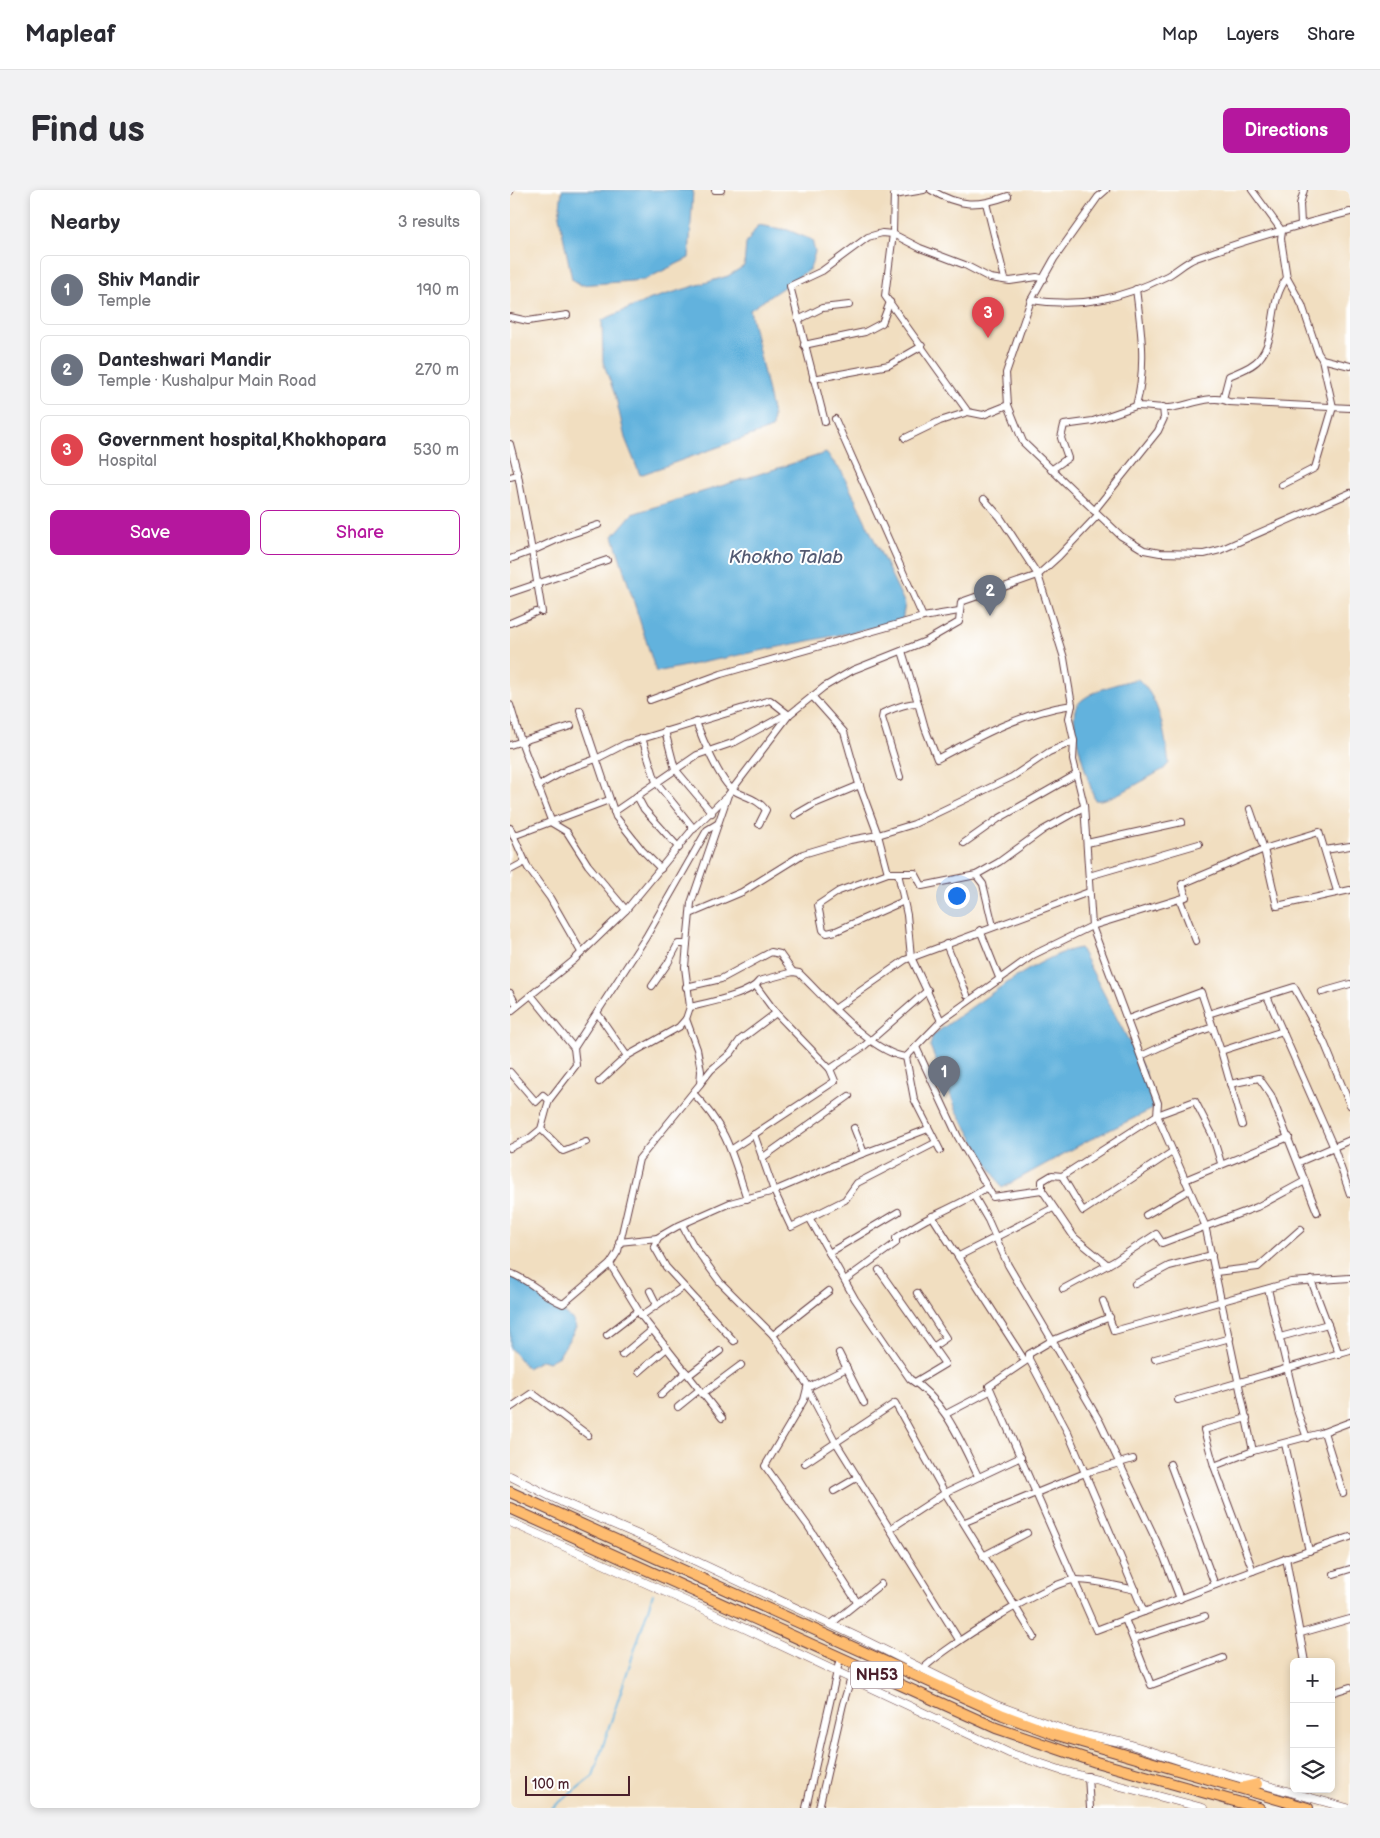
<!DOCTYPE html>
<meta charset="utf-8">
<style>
:root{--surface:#fff;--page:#f2f2f3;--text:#2b2b33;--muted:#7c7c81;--line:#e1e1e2;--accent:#b5179e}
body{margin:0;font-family:"Balsamiq Sans",sans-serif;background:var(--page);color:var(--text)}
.controls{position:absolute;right:15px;bottom:15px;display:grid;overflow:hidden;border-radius:8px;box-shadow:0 2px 8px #0003}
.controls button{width:45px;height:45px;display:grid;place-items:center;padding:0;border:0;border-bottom:1px solid var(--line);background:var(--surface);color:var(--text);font:25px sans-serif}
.scale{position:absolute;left:15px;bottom:12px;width:105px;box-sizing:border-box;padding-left:5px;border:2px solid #4a1f2b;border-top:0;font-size:14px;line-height:18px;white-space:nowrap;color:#4a1f2b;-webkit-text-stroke:4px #fff;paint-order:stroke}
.you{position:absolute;left:446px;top:705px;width:18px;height:18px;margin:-12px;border:4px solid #fff;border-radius:50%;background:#1a73e8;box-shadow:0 0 0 8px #1a73e833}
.badge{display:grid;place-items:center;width:32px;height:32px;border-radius:50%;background:var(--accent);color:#fff;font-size:16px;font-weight:700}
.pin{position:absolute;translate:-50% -41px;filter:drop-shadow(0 1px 2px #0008)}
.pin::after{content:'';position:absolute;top:26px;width:18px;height:15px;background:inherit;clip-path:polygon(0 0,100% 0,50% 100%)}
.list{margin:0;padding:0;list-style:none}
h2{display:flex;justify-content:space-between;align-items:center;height:65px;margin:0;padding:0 20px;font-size:21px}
h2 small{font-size:16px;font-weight:400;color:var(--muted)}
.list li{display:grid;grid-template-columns:32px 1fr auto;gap:15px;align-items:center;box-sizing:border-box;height:70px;margin:0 10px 10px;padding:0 10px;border:1px solid var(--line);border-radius:8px}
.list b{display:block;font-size:19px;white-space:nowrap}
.list p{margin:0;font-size:16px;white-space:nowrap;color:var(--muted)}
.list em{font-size:16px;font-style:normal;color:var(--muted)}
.actions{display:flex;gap:10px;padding:15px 20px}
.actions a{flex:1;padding:11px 0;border:1px solid var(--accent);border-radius:8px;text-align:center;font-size:18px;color:var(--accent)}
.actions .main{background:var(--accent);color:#fff}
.icon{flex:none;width:28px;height:28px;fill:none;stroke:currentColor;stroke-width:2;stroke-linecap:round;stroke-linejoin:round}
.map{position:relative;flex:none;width:840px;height:1618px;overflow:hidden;border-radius:8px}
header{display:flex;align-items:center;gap:30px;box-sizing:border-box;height:70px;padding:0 25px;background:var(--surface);border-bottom:1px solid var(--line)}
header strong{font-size:24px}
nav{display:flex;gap:28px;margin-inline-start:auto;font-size:18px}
.intro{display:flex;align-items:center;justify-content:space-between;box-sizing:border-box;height:120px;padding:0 30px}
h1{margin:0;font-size:35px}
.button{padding:12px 22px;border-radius:8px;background:var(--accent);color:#fff;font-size:18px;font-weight:700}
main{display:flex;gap:30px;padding:0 30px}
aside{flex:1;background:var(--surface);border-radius:8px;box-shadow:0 2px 8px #0003}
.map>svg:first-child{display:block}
.water{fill:#62b2dd;stroke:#566884}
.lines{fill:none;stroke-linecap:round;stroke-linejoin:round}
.stream{stroke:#62b2dd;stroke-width:2}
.minor-casing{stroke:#633c41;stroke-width:8}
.tertiary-casing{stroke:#633c41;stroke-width:9}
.trunk-casing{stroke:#633c41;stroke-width:12}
.minor{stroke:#fff;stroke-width:6}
.tertiary{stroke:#fff;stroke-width:8}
.trunk{stroke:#febc70;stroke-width:10}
.labels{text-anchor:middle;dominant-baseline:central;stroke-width:4;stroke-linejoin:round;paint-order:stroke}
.shield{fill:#fff;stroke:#80626b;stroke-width:1}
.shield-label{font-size:16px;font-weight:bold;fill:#4a1f2b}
.water-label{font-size:19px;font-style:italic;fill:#545a72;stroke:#fff}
</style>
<header>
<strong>Mapleaf</strong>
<nav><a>Map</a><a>Layers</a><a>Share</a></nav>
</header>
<div class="intro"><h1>Find us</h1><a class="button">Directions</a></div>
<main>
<aside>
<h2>Nearby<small>3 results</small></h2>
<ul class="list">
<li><span class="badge" style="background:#6b7280">1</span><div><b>Shiv Mandir</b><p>Temple</p></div><em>190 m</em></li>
<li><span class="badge" style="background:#6b7280">2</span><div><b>Danteshwari Mandir</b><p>Temple · Kushalpur Main Road</p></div><em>270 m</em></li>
<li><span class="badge" style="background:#e0444e">3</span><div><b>Government hospital,Khokhopara</b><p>Hospital</p></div><em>530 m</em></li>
</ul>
<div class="actions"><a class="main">Save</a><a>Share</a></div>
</aside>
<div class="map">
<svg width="840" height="1618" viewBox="0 0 840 1618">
<rect width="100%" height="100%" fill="#fff"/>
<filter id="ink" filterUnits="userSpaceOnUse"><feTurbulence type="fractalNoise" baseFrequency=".02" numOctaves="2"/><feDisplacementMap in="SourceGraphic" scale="10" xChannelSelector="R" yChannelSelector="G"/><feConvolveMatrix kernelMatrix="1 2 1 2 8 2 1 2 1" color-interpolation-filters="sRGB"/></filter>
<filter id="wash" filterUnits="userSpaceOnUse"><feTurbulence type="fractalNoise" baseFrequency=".0096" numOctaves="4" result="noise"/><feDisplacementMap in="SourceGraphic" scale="20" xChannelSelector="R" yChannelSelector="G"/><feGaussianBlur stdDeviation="1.12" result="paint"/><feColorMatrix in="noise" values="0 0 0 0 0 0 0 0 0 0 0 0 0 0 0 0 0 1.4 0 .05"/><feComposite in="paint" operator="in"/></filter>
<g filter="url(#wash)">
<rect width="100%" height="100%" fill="#f1dec0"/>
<g class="water">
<polygon points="52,0 183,0 179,68 134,90 71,95 62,89 49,26"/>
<polygon points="248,35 278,40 302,50 305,62 300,79 240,120 263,225 262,238 130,285 115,248 106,208 93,172 92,130 141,109 218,86 234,76 236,54"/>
<polygon points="316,263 332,282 395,414 392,432 146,482 103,346 122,324"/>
<path d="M628 489C651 510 654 543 659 573L654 579C640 586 599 613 585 610 579 593 558 532 566 517 574 502 612 492 628 489Z"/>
<path d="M570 758 635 882 643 919 579 950 492 998 447 921 420 856 423 845C457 821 531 763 570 758Z"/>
<polygon points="0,1086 21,1096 63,1130 66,1138 49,1166 38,1172 32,1170 17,1178 0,1158"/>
</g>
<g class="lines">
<polyline class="stream" points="42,1618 83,1586 143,1404"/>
</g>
</g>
<g filter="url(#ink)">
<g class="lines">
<g class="minor-casing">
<g id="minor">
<polyline points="205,0 211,0"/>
<polyline points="384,0 383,44 375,106 458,222 473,225 498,215"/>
<path d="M421 0C449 17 468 17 498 6"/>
<polyline points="596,0 588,7 544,69 521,110 496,183 498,215 513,252 611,346 634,360 650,363 694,364 710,360 840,303"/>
<polyline points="742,0 772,41 771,49 777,88 792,115 808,163 812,169 840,176"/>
<polyline points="0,1 0,0"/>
<polyline points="384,5 414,0"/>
<polyline points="476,13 495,89"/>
<polyline points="791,34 790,14 794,0"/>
<path d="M626 99C631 139 637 176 626 216 636 216 648 218 658 218 676 217 702 203 719 212L840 218"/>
<path d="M521 110C571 118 611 109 657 86 667 81 675 72 686 68 736 50 788 35 840 22"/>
<polyline points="0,127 18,131 57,125"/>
<polyline points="288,130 312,118 339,115"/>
<polyline points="294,155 355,142 372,133 380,112"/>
<polyline points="303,189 379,175 412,156"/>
<path d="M713 209 719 186C728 182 743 177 749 169 768 147 758 111 777 88"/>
<polyline points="325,229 413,427"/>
<polyline points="315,232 280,96 312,81 358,47 372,43 383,44 410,58 455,75 480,88 500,91 527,87 534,89"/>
<polyline points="395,248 430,231 458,222"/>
<polyline points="0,254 8,285 0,287"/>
<polyline points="541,280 558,268 551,248 554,235 583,231 626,216"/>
<polyline points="772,295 805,278 823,217 812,169"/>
<polyline points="584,321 648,241 654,228 653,217"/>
<polyline points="0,369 22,361 8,285"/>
<polyline points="0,403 97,370"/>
<polyline points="32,422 22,361 55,346 88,335"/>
<polyline points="0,433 26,422"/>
<polyline points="302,506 334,542 348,591 368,645 404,634 477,599 502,587 539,562 564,551"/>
<polyline points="140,510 211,484 413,427 449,421"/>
<path d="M408 513 415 538 427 569C469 546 514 522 562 515"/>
<polyline points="0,515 11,551 42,633 57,642 78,675 116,720"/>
<polyline points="70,520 106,627 132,660 151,679"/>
<path d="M186 532C192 548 210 591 223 600 235 607 248 609 256 620L249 634"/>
<polyline points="155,541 165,579 202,623"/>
<polyline points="132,548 146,592 184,639"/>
<polyline points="0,555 61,536"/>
<path d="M390 587 372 528 373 523C384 518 396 513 408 513L392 461"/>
<polyline points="28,596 58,579 86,569 115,554 260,510 279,525"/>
<polyline points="127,606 134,619 169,658"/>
<polyline points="740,619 754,659 767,716 840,700"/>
<polyline points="104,622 187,565 225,552 273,526 278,525"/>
<polyline points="285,625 304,614 350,595"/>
<polyline points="0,638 18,678 40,708 71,762"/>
<polyline points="3,646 99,610"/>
<polyline points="454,653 488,629 567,584"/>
<polyline points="577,653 672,632"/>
<polyline points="815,660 840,656"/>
<polyline points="0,680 15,672"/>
<polyline points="378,683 329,701 308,715 313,740 317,743 326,741 394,711"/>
<polyline points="388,683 397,725 401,767 431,831"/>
<polyline points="466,685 473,694 483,736"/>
<polyline points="579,686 689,654"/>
<polyline points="670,710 686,751"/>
<polyline points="180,724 232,702 293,664 340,650 368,645 378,683 405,683 412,696 466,685 489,672 533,640 574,617"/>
<polyline points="470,740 490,790"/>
<polyline points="436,754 457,805"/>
<polyline points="142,796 158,773 168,754 177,754"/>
<polyline points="176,797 211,789 261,762 270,764 283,782"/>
<polyline points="812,802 840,794"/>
<polyline points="0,803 7,816"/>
<polyline points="21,805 64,858"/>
<polyline points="757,806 824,958 840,1004"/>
<path d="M180 817C196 813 240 805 249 791L283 782 289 783C315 808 361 863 396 867L431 831 523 765 582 736 676 707 672 694 754 659 809 642 827 701"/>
<polyline points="326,818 395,770 579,702"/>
<polyline points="0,822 63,771 116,720 182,640 215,608"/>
<polyline points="88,824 117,866"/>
<polyline points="698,824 784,797 814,852 840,915"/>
<polyline points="618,829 691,802 711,861 732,935"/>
<polyline points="406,857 448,947 483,1007 532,1000 532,991 542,985 552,986 647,925 648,913 582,736 574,615 563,570 564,551 559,528 562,515 554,468 528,385 490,327 474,309"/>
<polyline points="711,861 773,841"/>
<polyline points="631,866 663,851 703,837"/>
<polyline points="396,867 404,909 430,960"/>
<polyline points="320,879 353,857 418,800"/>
<polyline points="0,882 26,912 33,905 39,910"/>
<polyline points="89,892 117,866 169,837 176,829"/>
<polyline points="190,894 201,880 221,863 230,850 266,823"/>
<polyline points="720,894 749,888 761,905 807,1022"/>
<path d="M183 903C218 939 222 964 237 1009"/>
<polyline points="344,938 354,963"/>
<polyline points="31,939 53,961 76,952"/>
<polyline points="244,944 264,1001 281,1037 335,1010 347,993 425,953"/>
<polyline points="0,958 20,948 31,939 39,910 66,875 64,858 136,747 197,640 207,634"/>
<polyline points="222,959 325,891 320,879 266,823 246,796"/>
<polyline points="252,968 339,906"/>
<polyline points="789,972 840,950"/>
<polyline points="711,973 702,944 685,911 647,925 695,1035 743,1261 811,1243 840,1232"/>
<polyline points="552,986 573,1021 662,962"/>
<polyline points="675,990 779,947"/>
<polyline points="532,1000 564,1047 598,1075"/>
<polyline points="464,1006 478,1030 498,1075 590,1232 654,1367 670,1409"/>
<polyline points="636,1025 679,1000"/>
<polyline points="422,1026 515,1171"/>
<path d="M300 1029 345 1109 400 1189C435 1211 450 1250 468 1286"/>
<polyline points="172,1035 183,1055 210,1092 263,1145 299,1197 297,1198 325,1251 449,1450"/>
<polyline points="147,1048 168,1036 220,1013 264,1001 336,970 418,939"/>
<polyline points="109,1052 148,1048 144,1056 156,1077 224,1151"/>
<polyline points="319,1063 388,1022"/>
<polyline points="449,1066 543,1018"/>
<polyline points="100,1074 133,1128 212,1228"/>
<polyline points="369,1080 435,1174 405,1192"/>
<polyline points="706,1082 748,1077 791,1039"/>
<path d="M0 1083C20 1090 33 1106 53 1114L100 1074 108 1061 129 969 190 894 191 881 187 859 176 829 180 817 175 777 177 754 181 713 218 605 279 525 314 497 343 480 416 451 449 432 451 412 528 385 549 366 588 325"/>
<path d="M335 1090 386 1053V1048C398 1040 410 1032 423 1026 442 1017 460 1009 477 997"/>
<polyline points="801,1090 829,1164"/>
<polyline points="625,1094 659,1076 702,1065"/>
<polyline points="553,1099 603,1072 646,1044 652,1053 747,1017 795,991"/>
<polyline points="758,1099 788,1223 797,1248"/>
<polyline points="140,1101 147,1115"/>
<polyline points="407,1103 436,1148 423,1157"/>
<polyline points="593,1111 604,1141 781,1092 840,1088"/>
<polyline points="131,1126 173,1097"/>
<polyline points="600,1127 541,1151 519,1164 519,1169 479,1196 586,1440 772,1370 840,1347"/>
<polyline points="97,1145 128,1121"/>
<polyline points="263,1145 319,1101"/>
<polyline points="770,1147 818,1134"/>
<polyline points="329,1163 354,1213"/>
<polyline points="112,1165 142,1140"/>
<polyline points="519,1169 558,1243 634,1422"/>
<polyline points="645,1169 720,1148"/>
<polyline points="129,1182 157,1158"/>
<polyline points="179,1185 210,1161"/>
<polyline points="299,1197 337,1178"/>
<polyline points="297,1198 294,1210 255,1276 298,1336 347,1412"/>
<polyline points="192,1204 231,1175"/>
<polyline points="151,1205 176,1182"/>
<polyline points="668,1210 840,1160"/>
<polyline points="168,1217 189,1200"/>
<polyline points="0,1218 22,1203 78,1245"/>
<polyline points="436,1224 480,1201"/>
<polyline points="737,1228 694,1240 704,1276 743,1381"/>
<polyline points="814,1242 833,1303"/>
<polyline points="775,1254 799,1361"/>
<polyline points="295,1273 385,1213 435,1303 524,1447"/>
<polyline points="660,1274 705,1395"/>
<polyline points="704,1276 743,1261"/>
<polyline points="324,1301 348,1287"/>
<polyline points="455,1332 575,1283 623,1269"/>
<polyline points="380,1339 435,1303 511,1267"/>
<polyline points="473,1366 517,1343"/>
<polyline points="776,1368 795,1472"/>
<polyline points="824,1384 840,1379"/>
<polyline points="615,1429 641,1495 713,1468"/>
<polyline points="321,1434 371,1394"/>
<polyline points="791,1443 840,1429"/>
<polyline points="624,1449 695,1426"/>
<path d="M413 1479C431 1459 539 1392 564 1390 583 1389 606 1396 625 1400"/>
<polyline points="821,1503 840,1497"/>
<polyline points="578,1586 580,1618"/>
<polyline points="296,1618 330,1468"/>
<polyline points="309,1618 333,1514 345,1475"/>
</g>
</g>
<g class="tertiary-casing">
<g id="tertiary">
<polyline points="0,1286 52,1312 145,1352 350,1448 486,1515 560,1542 615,1553 684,1575 837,1618"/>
<polyline points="0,1332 202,1423 499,1563 550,1580 693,1618"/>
</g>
</g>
<g class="trunk-casing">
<g id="trunk">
<polyline points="0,1302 493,1525 544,1544 798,1618"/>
<polyline points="0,1318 486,1538 586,1572 749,1618"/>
<polyline points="730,1598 747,1594"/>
</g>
</g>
<use href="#minor" class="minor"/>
<use href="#tertiary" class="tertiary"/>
<use href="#trunk" class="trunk"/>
</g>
</g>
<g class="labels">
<rect class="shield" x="341" y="1471.5" width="52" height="27" rx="4"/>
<g class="shield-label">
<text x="367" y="1485">NH53</text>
</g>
<g class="water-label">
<text x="276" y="367">Khokho Talab</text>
</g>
</g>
</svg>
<div class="controls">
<button>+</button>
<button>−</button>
<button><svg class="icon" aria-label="layers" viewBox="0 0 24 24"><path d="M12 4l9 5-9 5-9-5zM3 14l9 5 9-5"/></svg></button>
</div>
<div class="scale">100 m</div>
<div class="you"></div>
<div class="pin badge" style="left:434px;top:907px;background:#6b7280">1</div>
<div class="pin badge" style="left:480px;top:426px;background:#6b7280">2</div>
<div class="pin badge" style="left:478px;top:148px;background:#e0444e">3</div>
</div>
</main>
